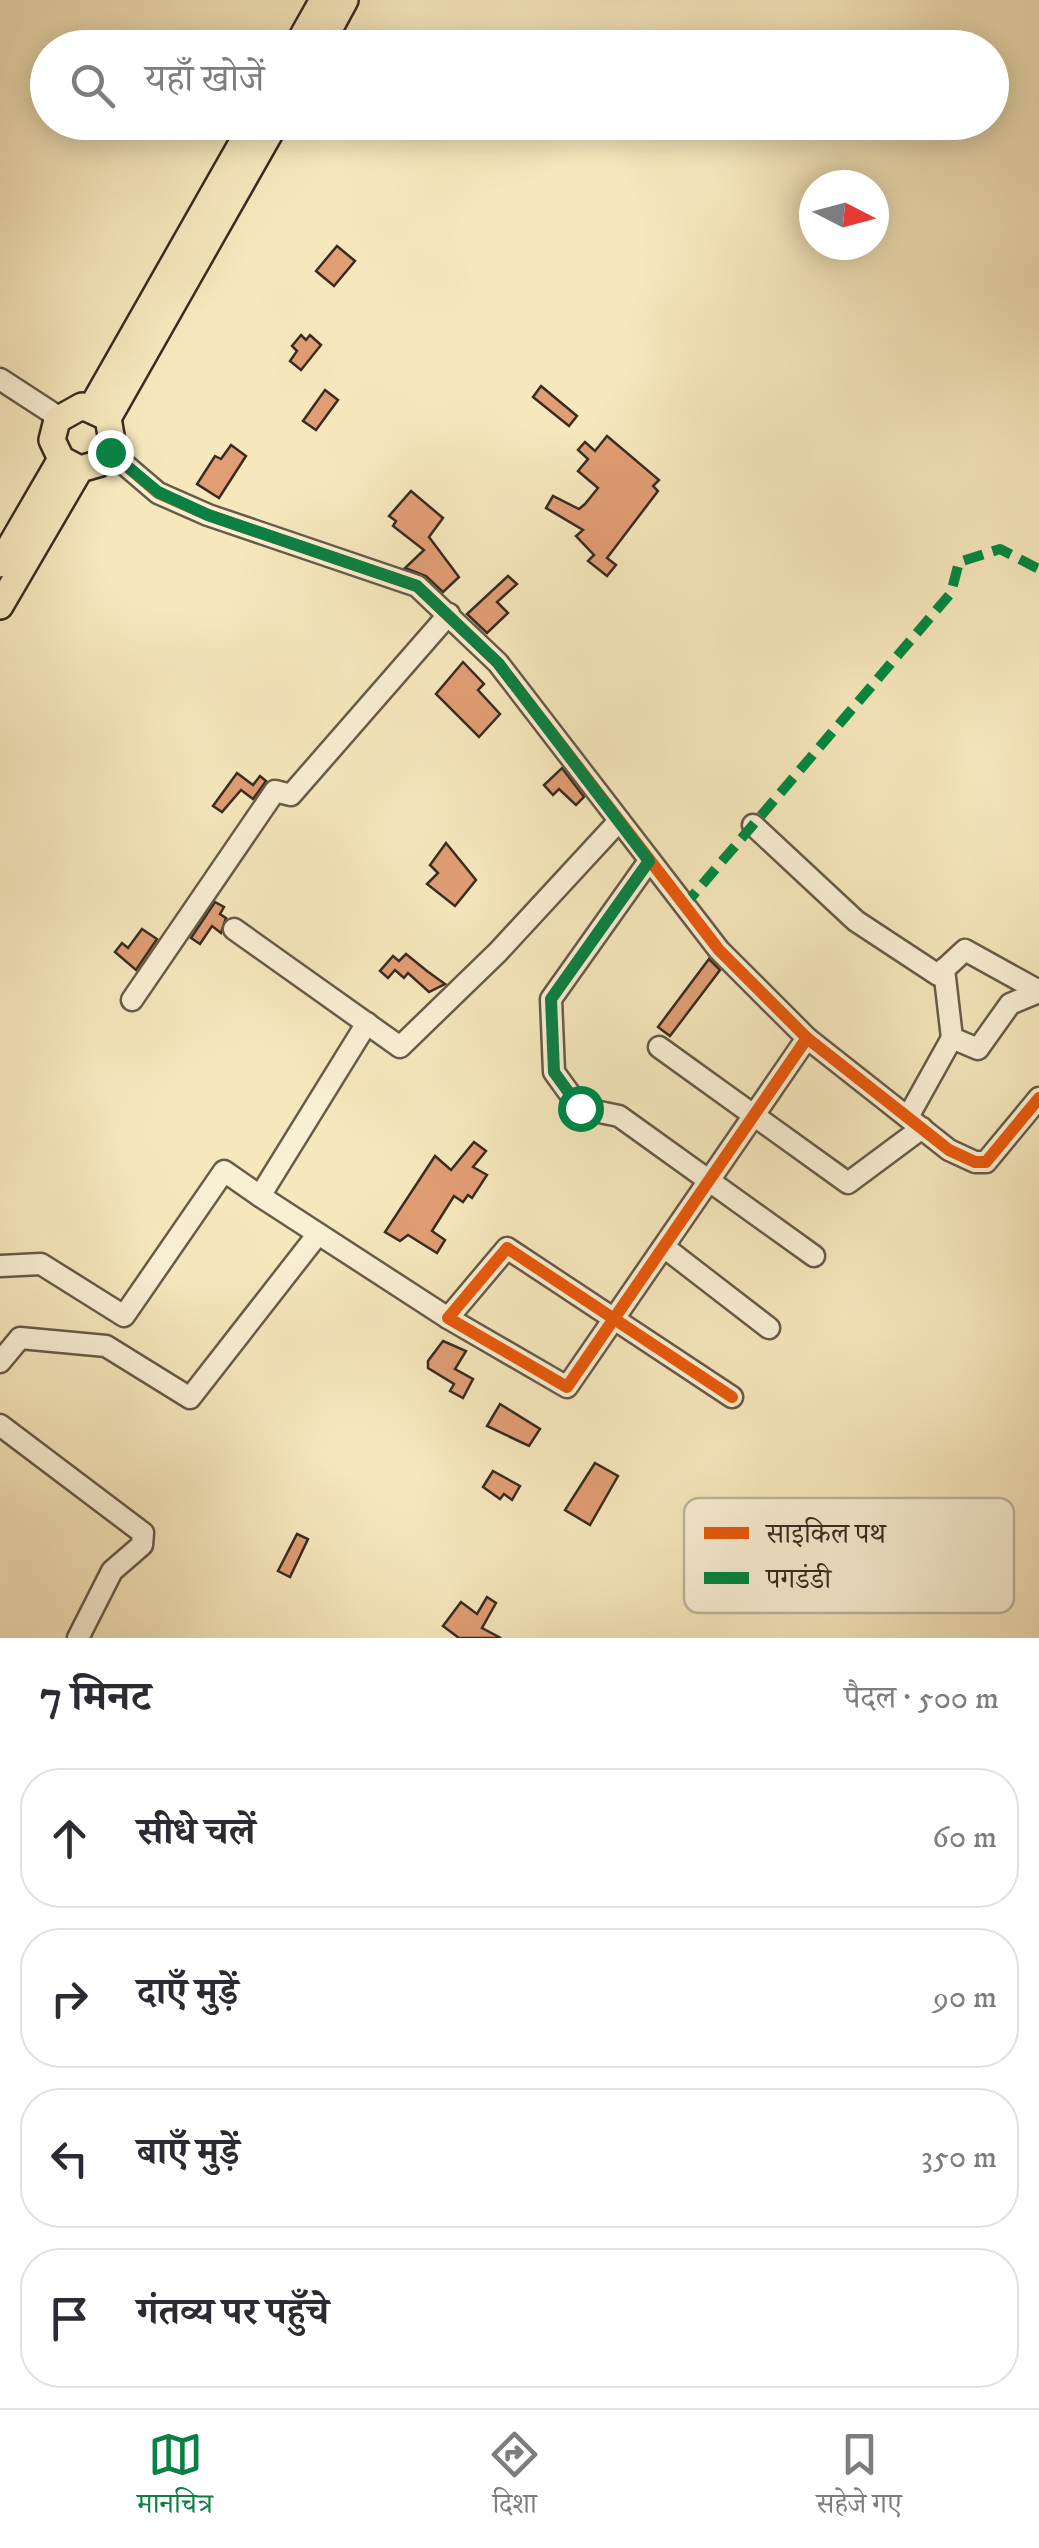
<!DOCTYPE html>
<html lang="hi">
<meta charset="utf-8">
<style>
:root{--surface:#fff;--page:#f7f7f7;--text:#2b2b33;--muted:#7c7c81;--line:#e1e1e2;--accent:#0b8043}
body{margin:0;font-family:"IM FELL DW Pica","Noto Serif Devanagari",serif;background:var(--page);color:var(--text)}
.compass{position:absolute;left:799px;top:170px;width:90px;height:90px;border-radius:50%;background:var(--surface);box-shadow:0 5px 25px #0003;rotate:96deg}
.stop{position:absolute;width:30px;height:30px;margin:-22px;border:8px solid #0b8043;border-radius:50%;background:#fff}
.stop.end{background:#0b8043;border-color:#fff;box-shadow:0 2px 10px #0008}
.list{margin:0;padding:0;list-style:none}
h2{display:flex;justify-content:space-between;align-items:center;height:130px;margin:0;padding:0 40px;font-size:42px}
h2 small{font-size:32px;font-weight:400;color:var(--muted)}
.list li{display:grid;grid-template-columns:65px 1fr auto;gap:30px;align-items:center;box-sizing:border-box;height:140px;margin:0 20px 20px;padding:0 20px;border:2px solid var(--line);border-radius:40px}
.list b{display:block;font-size:38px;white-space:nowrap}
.list em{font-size:32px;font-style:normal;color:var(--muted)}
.icon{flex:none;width:55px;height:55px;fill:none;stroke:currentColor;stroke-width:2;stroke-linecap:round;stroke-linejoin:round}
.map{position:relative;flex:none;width:1039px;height:1638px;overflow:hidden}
.search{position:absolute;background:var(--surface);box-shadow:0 5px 25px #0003;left:30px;right:30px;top:30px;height:110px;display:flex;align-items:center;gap:25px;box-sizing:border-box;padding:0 35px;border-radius:55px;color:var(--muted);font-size:38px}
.sheet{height:770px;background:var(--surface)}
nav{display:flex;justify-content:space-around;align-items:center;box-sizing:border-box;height:140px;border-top:2px solid var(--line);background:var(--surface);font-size:28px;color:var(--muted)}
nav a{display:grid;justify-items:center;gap:5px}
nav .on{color:var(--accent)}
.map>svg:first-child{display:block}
.building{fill:#e19d74;stroke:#382c21;stroke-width:2.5}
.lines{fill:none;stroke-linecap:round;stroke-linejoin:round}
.minor-casing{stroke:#685b48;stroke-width:25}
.major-casing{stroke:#382c21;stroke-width:30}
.minor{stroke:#f9efd3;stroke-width:20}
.major{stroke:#f6e7bc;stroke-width:25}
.quiet{stroke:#00873e;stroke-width:10;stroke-dasharray:20 10;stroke-linecap:butt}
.cycleway-casing{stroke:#f9efd3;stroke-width:19}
.cycleway{stroke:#e8590c;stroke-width:12}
.route{stroke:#0b8043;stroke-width:12}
.key{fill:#f9efd3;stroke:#bfb49e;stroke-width:2.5}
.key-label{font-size:28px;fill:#382c21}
</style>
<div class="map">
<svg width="1039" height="1638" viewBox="0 0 1039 1638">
<rect width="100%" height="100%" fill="#f6e7bc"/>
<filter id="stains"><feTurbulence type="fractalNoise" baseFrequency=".002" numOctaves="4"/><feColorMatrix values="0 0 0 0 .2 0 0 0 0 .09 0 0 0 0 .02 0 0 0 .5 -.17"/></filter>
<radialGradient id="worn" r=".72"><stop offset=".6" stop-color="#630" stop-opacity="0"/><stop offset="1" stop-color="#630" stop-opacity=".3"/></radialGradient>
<g class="building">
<polygon points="337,246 355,261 334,286 316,271"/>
<polygon points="301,335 306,340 310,335 321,345 301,370 290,361 297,351 292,346"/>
<polygon points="541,386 577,416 569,426 533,397"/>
<polygon points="325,390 338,400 316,430 303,421"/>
<polygon points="607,436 659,480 653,486 658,491 607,558 616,565 607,576 588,561 594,555 576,536 583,530 546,508 553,496 579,509 585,504 598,488 578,471 588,459 578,450 585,442 595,451"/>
<polygon points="231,445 246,456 219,498 197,484 215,456 221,459"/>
<polygon points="411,491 443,518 429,537 459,577 443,592 426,576 405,568 424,550 393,526 396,521 389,516"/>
<polygon points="508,576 517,584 497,602 508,613 487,633 467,614"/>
<polygon points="463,662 484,684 478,690 500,714 479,737 436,694"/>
<polygon points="562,768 584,797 576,805 559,789 553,795 544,785"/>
<polygon points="237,773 253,785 260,776 266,781 253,799 241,790 222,812 213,806"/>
<polygon points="446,843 476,880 455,906 427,884 438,873 430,865"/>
<polygon points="215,902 224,907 220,914 226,918 221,933 212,926 200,944 191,938"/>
<polygon points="142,929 157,939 136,970 115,952 122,943 128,948"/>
<polygon points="406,954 427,971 445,984 429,992 408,973 404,978 395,970 388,978 380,971 393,956 399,961"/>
<polygon points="709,959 720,970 670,1036 658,1027"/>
<polygon points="474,1142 486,1151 473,1167 487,1175 472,1198 468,1195 463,1202 454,1196 432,1231 445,1240 437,1253 408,1235 400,1241 385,1232 435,1156 451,1170"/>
<polygon points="443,1341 466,1351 455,1369 473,1379 463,1398 450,1391 454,1384 428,1368 428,1361"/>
<polygon points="500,1404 540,1429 529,1446 487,1426"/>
<polygon points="595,1463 618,1476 590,1525 565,1510"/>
<polygon points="493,1471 520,1486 512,1500 504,1494 500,1499 483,1487"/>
<polygon points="297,1534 308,1539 290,1577 278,1571"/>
<polygon points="487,1597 496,1603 482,1628 501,1638 459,1638 443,1626 461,1602 477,1614"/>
</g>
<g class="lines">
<g class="minor-casing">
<g id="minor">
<polyline points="0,379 60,418"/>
<polyline points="110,452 158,493 208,515 417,586 498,663 719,950 807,1038 949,1150 975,1162 986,1162 1039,1098"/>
<polyline points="753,825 856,921 938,975 965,950 1039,991"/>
<polyline points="649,861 551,999 554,1072 580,1108 619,1116 814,1256"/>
<polyline points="234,929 400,1047 498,952 619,821"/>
<polyline points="944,969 952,1038 978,1049 1010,1004 1039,992"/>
<polyline points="132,1000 275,791 291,795 449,614"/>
<polyline points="367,1023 260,1196 448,1318"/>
<polyline points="659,1047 848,1183 922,1128"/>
<polyline points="908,1117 952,1038"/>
<polyline points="664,1247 769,1328"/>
<polyline points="0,1266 41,1264 124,1316 224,1171 260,1196"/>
<polyline points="0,1362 20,1338 106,1346 190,1398 318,1234"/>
<polyline points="732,1397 507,1248 448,1318 567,1387 807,1038"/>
<polyline points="0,1425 143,1533 142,1545 112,1571 78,1638"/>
</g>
</g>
<g class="major-casing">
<g id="major">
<polyline points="296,48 323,0"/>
<polyline points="319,48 345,0"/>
<polyline points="92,407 254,122"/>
<polyline points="108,418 276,122"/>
<polyline points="0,564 61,459"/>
<polyline points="0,606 80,469 101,463 113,447 108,418 82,406 57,420 52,440 61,459 80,469"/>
</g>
</g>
<use href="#minor" class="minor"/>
<use href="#major" class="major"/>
<polyline class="quiet" points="683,907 951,593 959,562 1000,549 1039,569"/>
<g class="cycleway-casing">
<g id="cycleway">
<polyline points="110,452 158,493 208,515 417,586 498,663 719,950 807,1038 949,1150 975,1162 986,1162 1039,1098"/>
<polyline points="732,1397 507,1248 448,1318 567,1387 807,1038"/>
</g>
</g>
<use href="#cycleway" class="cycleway"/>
</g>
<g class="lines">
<polyline class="route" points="110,452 158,492 208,515 417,586 498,663 649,861 551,999 554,1072 580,1108"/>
</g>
<rect x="684" y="1498" width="330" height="115" rx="15" class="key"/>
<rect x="704" y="1527" width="45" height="12" fill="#e8590c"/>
<rect x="704" y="1572" width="45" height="12" fill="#00873e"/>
<g class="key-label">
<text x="766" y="1543">साइकिल पथ</text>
<text x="766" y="1588">पगडंडी</text>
</g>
<rect width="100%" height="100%" filter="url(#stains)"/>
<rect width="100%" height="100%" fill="url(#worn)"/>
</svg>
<svg class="compass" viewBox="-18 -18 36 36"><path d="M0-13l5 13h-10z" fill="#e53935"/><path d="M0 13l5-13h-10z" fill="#7c7c81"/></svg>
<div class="stop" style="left:580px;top:1108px"></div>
<div class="stop end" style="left:110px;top:452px"></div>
<div class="search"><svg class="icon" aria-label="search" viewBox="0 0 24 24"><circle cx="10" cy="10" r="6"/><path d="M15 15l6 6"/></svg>यहाँ खोजें</div>
</div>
<section class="sheet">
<h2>7 मिनट<small>पैदल · 500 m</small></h2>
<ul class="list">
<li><svg class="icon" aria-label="ahead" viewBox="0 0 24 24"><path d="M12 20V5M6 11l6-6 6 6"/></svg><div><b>सीधे चलें</b></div><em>60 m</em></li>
<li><svg class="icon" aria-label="right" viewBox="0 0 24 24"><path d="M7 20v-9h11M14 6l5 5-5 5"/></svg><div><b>दाएँ मुड़ें</b></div><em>90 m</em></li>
<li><svg class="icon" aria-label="left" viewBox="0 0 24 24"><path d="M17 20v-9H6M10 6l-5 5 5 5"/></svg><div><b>बाएँ मुड़ें</b></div><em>350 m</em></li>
<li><svg class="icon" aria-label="arrive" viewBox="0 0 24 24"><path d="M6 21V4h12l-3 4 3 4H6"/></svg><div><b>गंतव्य पर पहुँचे</b></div></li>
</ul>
</section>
<nav>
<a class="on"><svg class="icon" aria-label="map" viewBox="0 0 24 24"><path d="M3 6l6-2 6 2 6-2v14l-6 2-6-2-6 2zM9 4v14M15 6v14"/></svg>मानचित्र</a>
<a><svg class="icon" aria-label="directions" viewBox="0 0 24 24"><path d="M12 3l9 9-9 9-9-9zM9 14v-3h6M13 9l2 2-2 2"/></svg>दिशा</a>
<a><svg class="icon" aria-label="saved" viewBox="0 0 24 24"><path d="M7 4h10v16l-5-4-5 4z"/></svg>सहेजे गए</a>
</nav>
